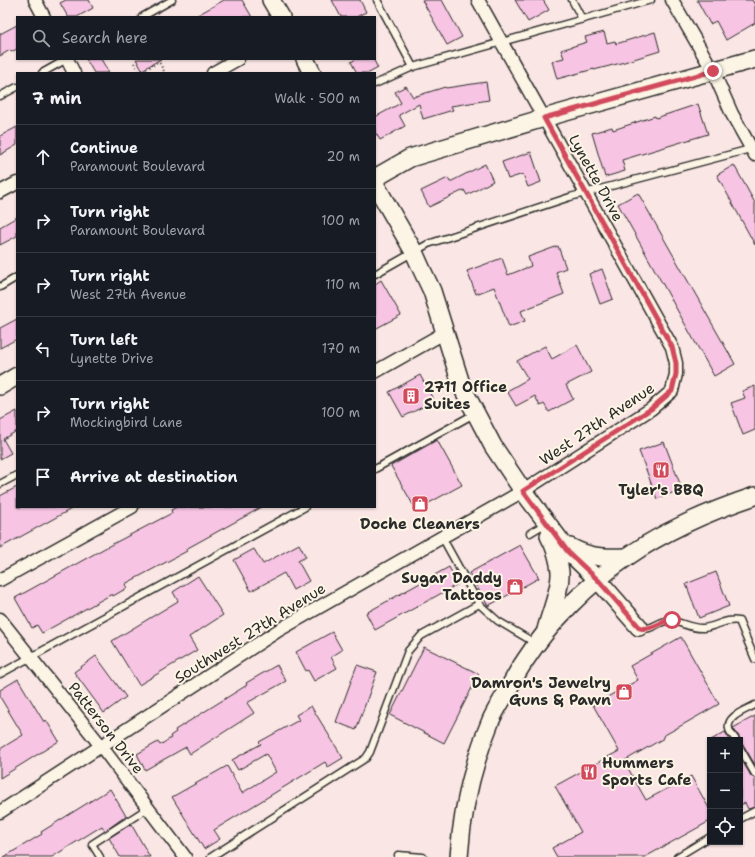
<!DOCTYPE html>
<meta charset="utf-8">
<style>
:root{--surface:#171b24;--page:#242831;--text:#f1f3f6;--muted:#9ea1a6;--line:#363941}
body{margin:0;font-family:"Shantell Sans",sans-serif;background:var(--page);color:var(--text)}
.controls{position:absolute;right:12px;bottom:12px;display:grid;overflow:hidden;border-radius:0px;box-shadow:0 1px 3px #0004}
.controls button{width:36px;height:36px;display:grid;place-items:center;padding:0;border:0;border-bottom:1px solid var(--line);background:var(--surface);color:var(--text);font:20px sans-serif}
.stop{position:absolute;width:12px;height:12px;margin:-9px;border:3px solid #d1495b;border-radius:50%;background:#fff}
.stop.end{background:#d1495b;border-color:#fff;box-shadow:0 1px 4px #0008}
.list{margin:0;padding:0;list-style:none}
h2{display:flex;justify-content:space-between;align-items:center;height:52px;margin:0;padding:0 16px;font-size:17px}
h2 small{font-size:13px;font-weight:400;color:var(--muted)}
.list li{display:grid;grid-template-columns:26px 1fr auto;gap:12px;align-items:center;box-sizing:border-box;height:64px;padding:0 16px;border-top:1px solid var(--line)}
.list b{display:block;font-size:15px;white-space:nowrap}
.list p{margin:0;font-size:13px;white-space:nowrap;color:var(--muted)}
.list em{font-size:13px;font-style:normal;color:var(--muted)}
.icon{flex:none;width:22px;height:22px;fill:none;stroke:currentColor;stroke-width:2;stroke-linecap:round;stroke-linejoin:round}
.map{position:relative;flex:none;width:755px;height:857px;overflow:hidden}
.search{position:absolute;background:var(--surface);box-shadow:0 1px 3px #0004;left:16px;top:16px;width:360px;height:44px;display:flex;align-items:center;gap:10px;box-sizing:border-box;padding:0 14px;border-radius:0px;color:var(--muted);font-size:15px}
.panel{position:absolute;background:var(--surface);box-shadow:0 1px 3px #0004;left:16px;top:72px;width:360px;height:436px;border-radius:0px}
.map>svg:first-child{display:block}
.building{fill:#f7c4e3;stroke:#2b2b2b}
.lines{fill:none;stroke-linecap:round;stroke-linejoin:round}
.lane-casing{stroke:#2b2b2b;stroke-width:9}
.street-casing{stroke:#2b2b2b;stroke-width:15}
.secondary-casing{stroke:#2b2b2b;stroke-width:20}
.path{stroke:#2b2b2b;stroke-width:2;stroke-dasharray:1 3;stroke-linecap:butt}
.lane{stroke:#fcf5e5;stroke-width:6}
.street{stroke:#fcf5e5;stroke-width:12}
.secondary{stroke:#fcf5e5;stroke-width:17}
.route{stroke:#d1495b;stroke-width:5}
.labels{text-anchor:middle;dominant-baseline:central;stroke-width:4;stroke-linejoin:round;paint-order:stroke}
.street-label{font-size:15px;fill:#2b2b2b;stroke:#fcf5e5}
.poi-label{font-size:15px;font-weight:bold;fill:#2b2b2b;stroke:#fcf5e5;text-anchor:start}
</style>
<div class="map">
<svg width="755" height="857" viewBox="0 0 755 857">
<rect width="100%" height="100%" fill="#fae6e4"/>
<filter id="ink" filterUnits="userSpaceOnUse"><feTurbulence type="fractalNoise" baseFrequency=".025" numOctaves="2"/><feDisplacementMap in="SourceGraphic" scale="8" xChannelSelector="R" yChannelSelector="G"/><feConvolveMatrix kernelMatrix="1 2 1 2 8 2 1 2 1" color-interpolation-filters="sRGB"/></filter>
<g filter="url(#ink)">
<g class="building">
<polygon points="66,0 89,0 93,8 77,17 68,17 60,3"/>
<polygon points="224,0 242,0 252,17 194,17"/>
<polygon points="332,0 360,0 366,12 356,17 341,17"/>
<polygon points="422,0 442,0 462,37 447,45"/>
<polygon points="515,0 543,0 549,10 528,22"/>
<polygon points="697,0 752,0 755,5 755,23 726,40 716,21 710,24"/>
<polygon points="17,25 17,49 11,52 10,50 0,56 0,34"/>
<polygon points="604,32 607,43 615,41 616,44 655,32 660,51 621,63 594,70 594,69 557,79 552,61 564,58 561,50 587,42 585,37"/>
<polygon points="86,59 101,59 109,73 94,73"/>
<polygon points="136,59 161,59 142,70"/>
<polygon points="356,59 373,59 378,68 369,73 357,73 351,62"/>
<polygon points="486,82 489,100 451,106 453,110 423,119 419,104 399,115 405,126 380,140 375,132 375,117 401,103 395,92 406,86 413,97 445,87 446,88"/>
<polygon points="698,104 708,134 622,160 625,171 605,177 592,133 612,127 613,130 655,116 656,118"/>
<polygon points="17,127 17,145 0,155 0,136"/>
<polygon points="531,152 541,182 528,187 523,174 508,179 502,162"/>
<polygon points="485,164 493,181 467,195 464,190 429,207 421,191 448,178 450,182"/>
<polygon points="734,165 755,203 755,245 717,175"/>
<polygon points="638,193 735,364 714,376 618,204"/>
<polygon points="17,217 17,236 0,245 0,227"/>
<polygon points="558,246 566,268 556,272 564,294 521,311 525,321 509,327 494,287 476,294 467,271 502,258 508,275 531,266 528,257"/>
<polygon points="602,269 613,299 600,304 589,274"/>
<polygon points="381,280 401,315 375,329 375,284"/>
<polygon points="17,319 17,339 0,348 0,328"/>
<polygon points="577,345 591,372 566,385 573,399 549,412 544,404 540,406 535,396 516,406 507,391 528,379 517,361 545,346 552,359"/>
<polygon points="420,375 434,401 403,417 389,392"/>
<polygon points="755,386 755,430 743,435 731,403 745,398 742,391"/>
<polygon points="17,411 17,431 3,439 11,453 0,459 0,420"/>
<polygon points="437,440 462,485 416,510 391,466"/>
<polygon points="664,442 682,489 657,499 639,451"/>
<polygon points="17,487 17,507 75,507 0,548 0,496"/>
<polygon points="177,507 262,507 186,549 187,551 125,584 127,588 113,596 112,594 42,633 37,625 32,628 15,598 105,548 172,513 171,510"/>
<polygon points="299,544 306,557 298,561 309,581 293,590 284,573 251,591 234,560 254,549 263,564"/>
<polygon points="520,545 539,578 488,606 469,573"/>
<polygon points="449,567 458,584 375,630 366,613"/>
<polygon points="716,572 729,606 699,618 686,584"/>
<polygon points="198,576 223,615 189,637 197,650 139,685 112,641 178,601 173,592"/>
<polygon points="332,632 342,650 331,657 337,668 314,681 308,670 306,671 296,652"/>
<polygon points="681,637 719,704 663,736 664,738 624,761 646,800 691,776 710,810 710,821 645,857 557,857 552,848 581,832 555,786 619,751 593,705 638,680 630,666"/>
<polygon points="424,647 479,674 444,743 390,715"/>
<polygon points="96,656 126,697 104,713 74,672"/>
<polygon points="277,665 286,681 247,703 254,713 190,754 186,747 145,770 137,754 158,742 160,745 171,738 170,736 176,732 175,730 247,685 246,683"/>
<polygon points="357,665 377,672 356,730 336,722"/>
<polygon points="18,679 44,722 46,720 59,741 0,778 0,749 23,735 0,697 0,690"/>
<polygon points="311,706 343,758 328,767 325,762 214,830 220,839 204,849 172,797 227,766 242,793 276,772 266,754 238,770 232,760 261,744 259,742 299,720 296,715"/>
<polygon points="755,716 755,765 744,746 740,744 740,738 733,728"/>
<polygon points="725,732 730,740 711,740"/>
<polygon points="740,757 751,776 755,778 755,807 748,809 745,803 740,805"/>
<polygon points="110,789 126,816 105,831 102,826 52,857 4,857 42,834 41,832"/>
<polygon points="131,824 150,857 120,857 109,838"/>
</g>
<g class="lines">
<g class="lane-casing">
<g id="lane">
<polyline points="377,0 413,67"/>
<polyline points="572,0 582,19"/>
<polyline points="142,17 172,0"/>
<polyline points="42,73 67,59"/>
<polyline points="375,84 413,67 651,0"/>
<polyline points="0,96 17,87"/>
<polyline points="375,274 428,244 570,197 754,148"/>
<polyline points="0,287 17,277"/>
<polyline points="375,469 474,414"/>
<polyline points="0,484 17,475"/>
<polyline points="530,533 545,524"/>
<polyline points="442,537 479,604 498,621 535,643"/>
<path d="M641 628C651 631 657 622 667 621 679 620 690 629 703 628 716 627 726 618 739 621L755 659"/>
<polyline points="0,674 305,507"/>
<path d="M736 740C734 737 730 733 729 729 726 716 746 710 755 705"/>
<polyline points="740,748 755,774"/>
<polyline points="740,819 755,811"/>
<polyline points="100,857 92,844 148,808"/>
<polyline points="211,857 366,758 370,752 408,651 421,636 479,604"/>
<polyline points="398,857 398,855 423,857"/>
<polyline points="677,857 710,837"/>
</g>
</g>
<g class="street-casing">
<g id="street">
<polyline points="35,0 44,17"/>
<polyline points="672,0 713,71 732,114 755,155"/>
<polyline points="67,59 74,73"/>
<polyline points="213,73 238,59"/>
<polyline points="0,192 17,183"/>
<polyline points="375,372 444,333"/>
<polyline points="0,580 132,507"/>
<polyline points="0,619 101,746 185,857"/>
<polyline points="0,812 279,630 523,491 651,409 672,391 676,374 676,363 672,347 478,0"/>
</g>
</g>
<g class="secondary-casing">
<g id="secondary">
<polyline points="271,0 281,17"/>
<polyline points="305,59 312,73"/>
<polyline points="375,178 410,158 544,118 755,59"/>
<polyline points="375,184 414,252 422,270 432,291 462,387 493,446 523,491 569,552 598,580 639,627"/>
<polyline points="0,386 17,376"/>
<path d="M570 547C591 558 603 558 627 557"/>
<path d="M546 630C550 613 561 589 560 572 559 559 555 547 549 536"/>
<path d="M459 857C462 810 473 763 491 720 495 711 501 702 506 693 512 683 517 672 524 662 549 623 589 583 627 557 666 530 710 511 755 496"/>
</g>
</g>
<g class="path">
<polyline points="134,63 139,73"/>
<polyline points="139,73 159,62 165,73"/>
</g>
<use href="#lane" class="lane"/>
<use href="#street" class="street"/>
<use href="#secondary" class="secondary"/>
</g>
</g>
<g class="lines" filter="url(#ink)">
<path class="route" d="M672 620C660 621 651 631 640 628L598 580 568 552 523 491 651 409 672 391 676 374V363L672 347 544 118 713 71"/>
</g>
<defs>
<g id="building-square" transform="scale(0.9)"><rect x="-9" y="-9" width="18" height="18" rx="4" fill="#d1495b" stroke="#fcf5e5"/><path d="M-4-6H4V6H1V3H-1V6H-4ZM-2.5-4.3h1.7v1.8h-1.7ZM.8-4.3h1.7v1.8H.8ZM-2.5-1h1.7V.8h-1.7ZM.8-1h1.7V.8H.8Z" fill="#fff"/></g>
<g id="restaurant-square" transform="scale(0.9)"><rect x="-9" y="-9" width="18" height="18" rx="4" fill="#d1495b" stroke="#fcf5e5"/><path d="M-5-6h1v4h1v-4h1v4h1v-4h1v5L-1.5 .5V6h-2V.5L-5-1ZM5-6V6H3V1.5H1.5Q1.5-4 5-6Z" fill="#fff"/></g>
<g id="shop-square" transform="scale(0.9)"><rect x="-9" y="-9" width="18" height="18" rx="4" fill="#d1495b" stroke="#fcf5e5"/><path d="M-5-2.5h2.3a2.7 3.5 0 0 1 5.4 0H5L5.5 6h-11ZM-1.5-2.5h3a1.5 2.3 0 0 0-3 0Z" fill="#fff"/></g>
</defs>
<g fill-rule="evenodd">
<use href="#building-square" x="411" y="396"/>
<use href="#restaurant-square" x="661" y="470"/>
<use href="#shop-square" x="420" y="504"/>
<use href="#shop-square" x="515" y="587"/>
<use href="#shop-square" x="624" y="692"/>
<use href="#restaurant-square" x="589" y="772"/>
</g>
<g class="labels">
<g class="street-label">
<text transform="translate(596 178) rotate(61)">Lynette Drive</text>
<text transform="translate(597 424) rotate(-34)">West 27th Avenue</text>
<text transform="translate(250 633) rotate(-32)">Southwest 27th Avenue</text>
<text transform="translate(106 728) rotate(52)">Patterson Drive</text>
</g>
<g class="poi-label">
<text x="424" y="387">2711 Office<tspan x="424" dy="17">Suites</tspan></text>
<text x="661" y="490" text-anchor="middle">Tyler's BBQ</text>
<text x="420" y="524" text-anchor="middle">Doche Cleaners</text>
<text x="502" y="578" text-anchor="end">Sugar Daddy<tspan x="502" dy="17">Tattoos</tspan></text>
<text x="611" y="683" text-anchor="end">Damron's Jewelry<tspan x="611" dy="17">Guns &amp; Pawn</tspan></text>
<text x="602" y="763">Hummers<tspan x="602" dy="17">Sports Cafe</tspan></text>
</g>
</g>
</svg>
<div class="controls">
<button>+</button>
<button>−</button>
<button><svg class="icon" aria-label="locate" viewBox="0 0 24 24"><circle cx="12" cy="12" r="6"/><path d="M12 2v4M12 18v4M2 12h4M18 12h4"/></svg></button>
</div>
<div class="stop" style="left:672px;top:620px"></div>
<div class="stop end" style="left:713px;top:71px"></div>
<div class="search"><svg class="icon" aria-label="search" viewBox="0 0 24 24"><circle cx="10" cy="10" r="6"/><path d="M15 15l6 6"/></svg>Search here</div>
<section class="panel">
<h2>7 min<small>Walk · 500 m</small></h2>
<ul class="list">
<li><svg class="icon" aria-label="ahead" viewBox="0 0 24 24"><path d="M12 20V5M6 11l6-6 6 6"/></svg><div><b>Continue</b><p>Paramount Boulevard</p></div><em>20 m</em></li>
<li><svg class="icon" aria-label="right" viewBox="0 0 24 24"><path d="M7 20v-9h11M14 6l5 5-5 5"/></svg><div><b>Turn right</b><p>Paramount Boulevard</p></div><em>100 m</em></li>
<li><svg class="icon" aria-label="right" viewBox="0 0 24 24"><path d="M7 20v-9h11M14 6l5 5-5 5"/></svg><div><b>Turn right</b><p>West 27th Avenue</p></div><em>110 m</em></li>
<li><svg class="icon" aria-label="left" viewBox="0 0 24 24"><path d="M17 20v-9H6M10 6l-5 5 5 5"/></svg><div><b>Turn left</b><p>Lynette Drive</p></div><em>170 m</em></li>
<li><svg class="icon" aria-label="right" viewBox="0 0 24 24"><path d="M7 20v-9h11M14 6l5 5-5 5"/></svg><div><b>Turn right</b><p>Mockingbird Lane</p></div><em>100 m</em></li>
<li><svg class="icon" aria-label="arrive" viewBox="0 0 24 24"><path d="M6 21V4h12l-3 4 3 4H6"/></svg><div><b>Arrive at destination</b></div></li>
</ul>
</section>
</div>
